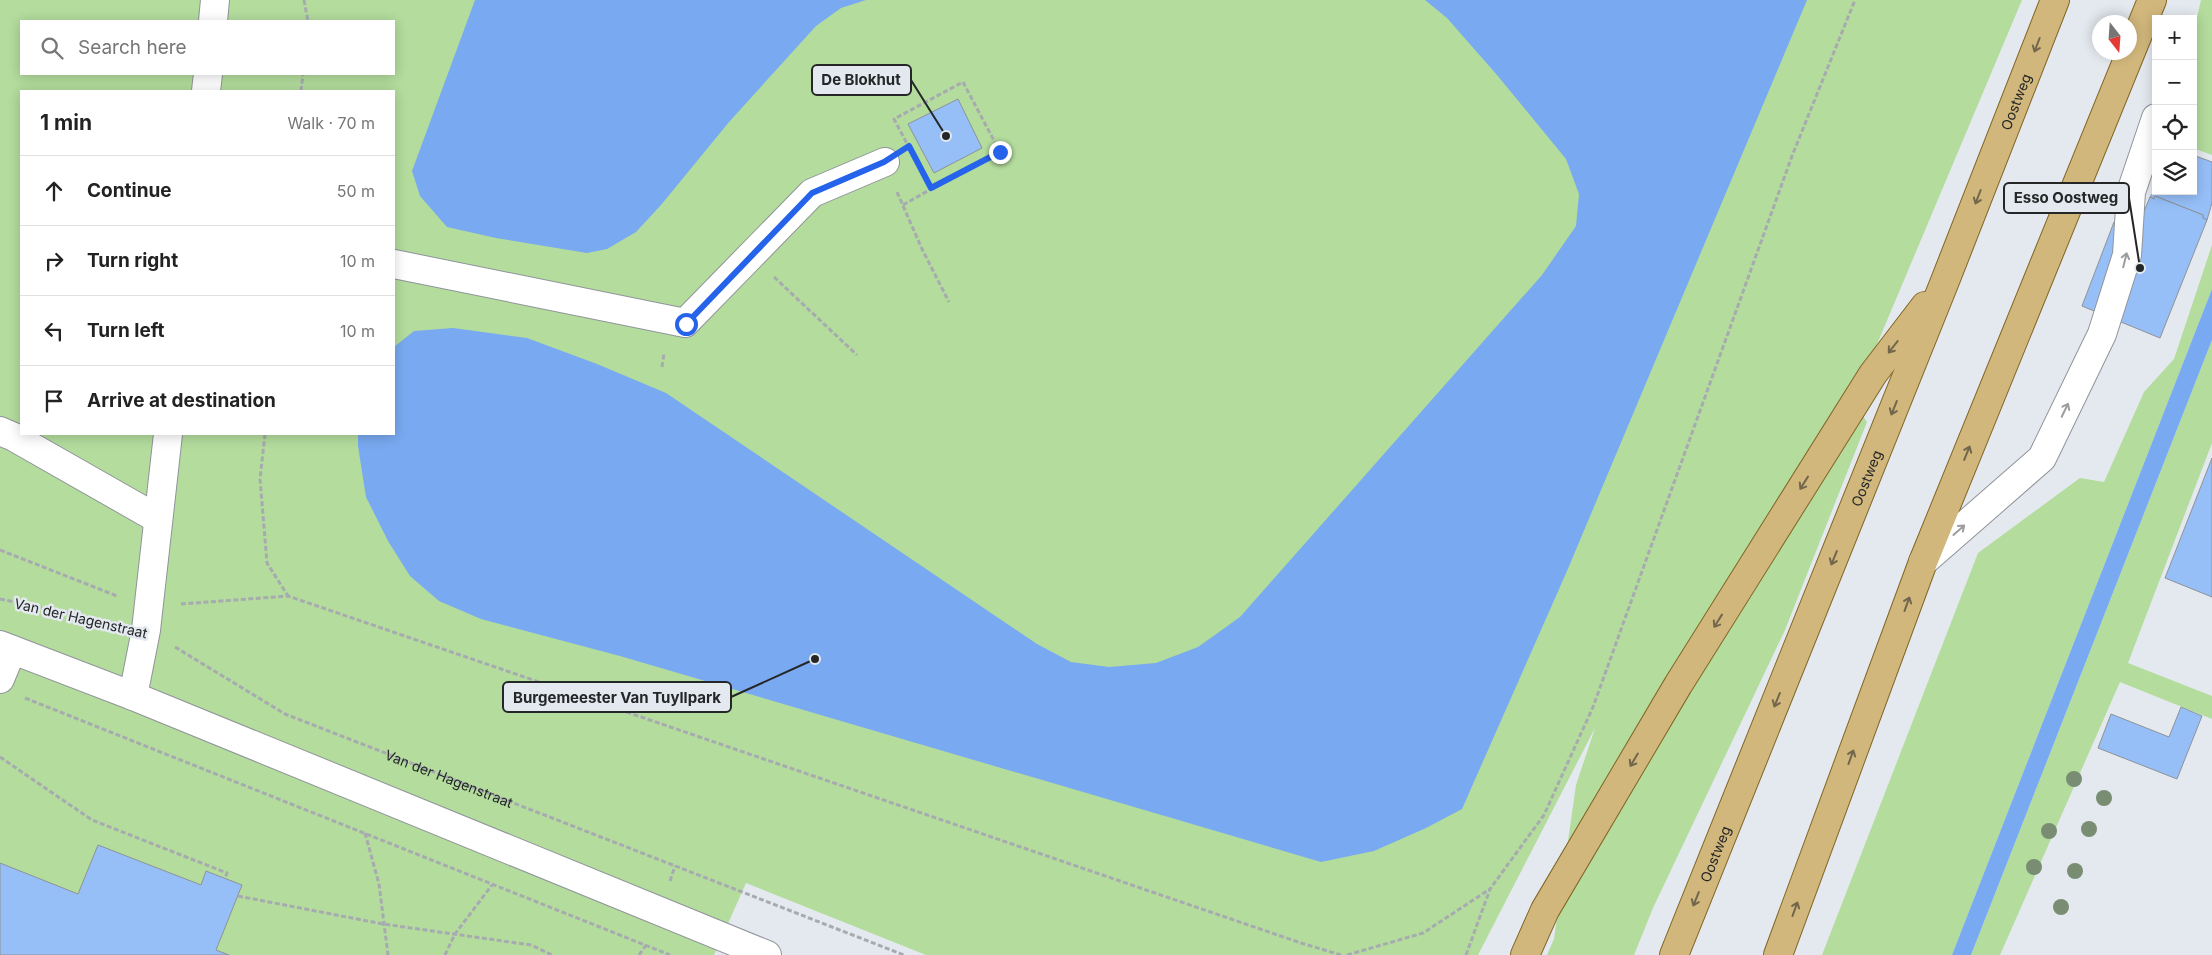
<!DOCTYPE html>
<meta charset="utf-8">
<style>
:root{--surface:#fff;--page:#f2f2f2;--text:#222;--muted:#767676;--line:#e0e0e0}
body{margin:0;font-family:Inter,sans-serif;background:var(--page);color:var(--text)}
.controls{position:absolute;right:15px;top:15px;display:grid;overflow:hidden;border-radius:0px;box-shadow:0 2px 12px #0003}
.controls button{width:45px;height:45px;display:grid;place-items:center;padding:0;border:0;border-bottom:1px solid var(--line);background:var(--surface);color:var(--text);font:25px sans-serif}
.compass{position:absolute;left:2092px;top:15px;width:45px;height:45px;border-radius:50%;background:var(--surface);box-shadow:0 2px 12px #0003;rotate:163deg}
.stop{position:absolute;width:15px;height:15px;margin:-11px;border:4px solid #2563eb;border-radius:50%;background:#fff}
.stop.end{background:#2563eb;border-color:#fff;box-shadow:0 1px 5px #0008}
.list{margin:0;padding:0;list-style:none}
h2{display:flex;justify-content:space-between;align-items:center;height:65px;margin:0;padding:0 20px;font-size:21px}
h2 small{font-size:16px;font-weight:400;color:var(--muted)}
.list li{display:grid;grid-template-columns:32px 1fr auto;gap:15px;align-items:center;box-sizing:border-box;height:70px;padding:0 20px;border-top:1px solid var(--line)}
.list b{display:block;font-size:19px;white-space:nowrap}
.list em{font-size:16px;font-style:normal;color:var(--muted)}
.icon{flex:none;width:28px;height:28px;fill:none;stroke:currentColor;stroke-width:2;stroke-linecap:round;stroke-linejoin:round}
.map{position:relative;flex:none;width:2212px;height:955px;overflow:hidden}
.search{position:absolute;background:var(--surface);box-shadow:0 2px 12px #0003;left:20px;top:20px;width:375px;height:55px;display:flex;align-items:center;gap:12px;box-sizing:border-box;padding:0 18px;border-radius:0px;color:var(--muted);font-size:19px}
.panel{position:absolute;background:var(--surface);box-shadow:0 2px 12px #0003;left:20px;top:90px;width:375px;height:345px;border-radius:0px}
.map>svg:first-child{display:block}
.green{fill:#b3dc9d;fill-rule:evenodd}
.water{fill:#79a9f0}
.building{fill:#96bff8;stroke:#8e9298}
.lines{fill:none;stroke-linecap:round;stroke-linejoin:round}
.minor-casing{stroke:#90949a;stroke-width:30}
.major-casing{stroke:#816525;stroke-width:30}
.path{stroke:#a7abb0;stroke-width:3;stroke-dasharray:5 2.5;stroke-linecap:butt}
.minor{stroke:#fff;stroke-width:28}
.major{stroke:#d1b77b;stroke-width:28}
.tree{fill:#798d72}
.oneway{stroke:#72674d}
.oneway2{stroke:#9c9d9e}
.route{stroke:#2563eb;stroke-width:6}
.labels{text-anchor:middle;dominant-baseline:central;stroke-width:5;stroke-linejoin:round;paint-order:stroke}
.street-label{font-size:14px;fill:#242628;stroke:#e4e9ef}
.leader{fill:none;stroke:#242628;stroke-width:2}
.callout-dot{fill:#242628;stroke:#e4e9ef;stroke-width:2}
.callout{fill:#e4e9ef;stroke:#242628;stroke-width:2}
.callout-label{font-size:15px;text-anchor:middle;font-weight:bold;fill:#242628}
</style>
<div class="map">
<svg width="2212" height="955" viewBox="0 0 2212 955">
<rect width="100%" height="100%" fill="#e4e9ef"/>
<g class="green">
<path d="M0 0H2022L1875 349 1848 394 1867 422 1785 630 1653 908 1634 955H1547L1554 939 1576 785 1595 728 1478 955H926L746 883 714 955H0ZM21 21H394V74H21ZM21 91H394V434H21Z"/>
<polygon points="2201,0 2212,0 2212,155 2193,148 2193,34"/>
<polygon points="2212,245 2212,289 1952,955 1822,955 1978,553 2080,478 2104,482 2144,392 2174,359"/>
<polygon points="2212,340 2212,443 2128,663 2212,696 2212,719 2120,682 2000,955 1971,955"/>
</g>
<g class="water">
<polygon points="475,0 866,0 841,8 816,26 729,122 661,205 636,232 607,249 587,253 496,238 447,227 420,196 412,171"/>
<polygon points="1425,0 1807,0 1567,571 1462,809 1426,828 1374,851 1321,862 620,656 481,619 439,601 410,576 388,541 366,497 358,446 358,434 394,434 394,347 414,331 453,328 527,338 597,364 666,393 1037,644 1071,662 1109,667 1156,663 1198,647 1240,617 1542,275 1576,226 1579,194 1566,159 1497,75 1447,18"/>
<polygon points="2212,289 2212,340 1971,955 1952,955"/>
</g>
<g class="building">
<polygon points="958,99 982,148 934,173 908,124"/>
<polygon points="2193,155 2212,162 2212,203 2207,220 2203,218 2203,215 2155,196 2154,199 2150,197 2156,189 2156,191 2193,191"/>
<polygon points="2155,196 2203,215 2203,218 2207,220 2160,338 2082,306 2114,222 2136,231 2150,197 2154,199"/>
<polygon points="2212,458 2212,597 2165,578"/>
<polygon points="2181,707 2202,716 2177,779 2098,748 2111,714 2169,737"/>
<polygon points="98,845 201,885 206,871 242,885 216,950 229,955 0,955 0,863 78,894"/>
</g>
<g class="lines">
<g class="minor-casing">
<g id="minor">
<polyline points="213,21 215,0"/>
<polyline points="206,91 208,74"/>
<polyline points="394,264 685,323 812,193 885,162"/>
<polyline points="0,431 14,437 158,519"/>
<polyline points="1923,562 2042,458 2102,334 2127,255 2131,192 2156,118"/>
<polyline points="0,645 133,696 767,955"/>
<polyline points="0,679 12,650"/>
<polyline points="133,696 146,630 168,434"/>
</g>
</g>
<g class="major-casing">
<g id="major">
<polyline points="1525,955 1545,910 1678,685 1873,374 1925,306"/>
<path id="s2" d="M1674 955 1945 281 2055 0"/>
<polyline points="1778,955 1923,562 2152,0"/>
</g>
</g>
<g class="path">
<polyline points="304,0 308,21"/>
<polygon points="963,82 1000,152 931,189 894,119"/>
<polyline points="301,91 303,74"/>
<polyline points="897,192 922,249 949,302"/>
<polyline points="903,205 931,189"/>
<polyline points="774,277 857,355"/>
<polyline points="662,367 664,353"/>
<polyline points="265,434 260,479 267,563 288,596"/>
<polyline points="0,550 117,596"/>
<polyline points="0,599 114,623"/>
<polyline points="181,604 288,596 1301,943 1341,955"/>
<path id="s1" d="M175 647 285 714 904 955"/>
<polyline points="25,698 670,955"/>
<polyline points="0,757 92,820 227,873 225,878"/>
<polyline points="365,833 379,884 388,955"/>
<polyline points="670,881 675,866"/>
<polyline points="238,896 383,924 531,945 552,955"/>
<polyline points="445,955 455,934 492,885"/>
<polyline points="639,955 646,945"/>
<polyline points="1347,955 1423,933 1490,889"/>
<polyline points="1466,955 1490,889 1544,815 1593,707 1792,156 1855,0"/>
</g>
<use href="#minor" class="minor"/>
<use href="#major" class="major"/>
</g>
<g class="tree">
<circle cx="2074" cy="779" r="8"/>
<circle cx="2104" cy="798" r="8"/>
<circle cx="2089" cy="829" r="8"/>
<circle cx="2049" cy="831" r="8"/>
<circle cx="2034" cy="867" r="8"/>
<circle cx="2075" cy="871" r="8"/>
<circle cx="2061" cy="907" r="8"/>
</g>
<defs><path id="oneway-shaft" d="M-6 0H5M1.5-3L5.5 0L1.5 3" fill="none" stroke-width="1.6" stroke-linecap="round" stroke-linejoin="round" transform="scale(1.25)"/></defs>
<g class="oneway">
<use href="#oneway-shaft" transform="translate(2037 45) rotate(111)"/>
<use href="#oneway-shaft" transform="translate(1978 197) rotate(111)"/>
<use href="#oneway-shaft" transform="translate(1893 347) rotate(128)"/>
<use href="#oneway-shaft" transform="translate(1894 408) rotate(112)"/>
<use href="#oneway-shaft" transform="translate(1967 453) rotate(-68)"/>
<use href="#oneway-shaft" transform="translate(1804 483) rotate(122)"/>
<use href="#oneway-shaft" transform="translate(1834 558) rotate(112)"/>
<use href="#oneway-shaft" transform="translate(1907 604) rotate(-70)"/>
<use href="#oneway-shaft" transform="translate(1718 621) rotate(122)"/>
<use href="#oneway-shaft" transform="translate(1777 700) rotate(112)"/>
<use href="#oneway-shaft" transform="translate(1851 757) rotate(-70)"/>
<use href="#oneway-shaft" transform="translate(1634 760) rotate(121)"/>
<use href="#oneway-shaft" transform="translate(1696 899) rotate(112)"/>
<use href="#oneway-shaft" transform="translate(1795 909) rotate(-70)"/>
</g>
<g class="oneway2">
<use href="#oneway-shaft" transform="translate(2125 260) rotate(-76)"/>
<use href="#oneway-shaft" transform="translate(2065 410) rotate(-64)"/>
<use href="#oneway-shaft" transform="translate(1959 530) rotate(-41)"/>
</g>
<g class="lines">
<polyline class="route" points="686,324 812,193 884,162 909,146 931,188 1000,152"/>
</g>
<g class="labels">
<g class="street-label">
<text stroke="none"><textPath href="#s2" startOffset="919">Oostweg</textPath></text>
<text stroke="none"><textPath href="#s2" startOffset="514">Oostweg</textPath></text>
<text transform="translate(81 618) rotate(13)">Van der Hagenstraat</text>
<text stroke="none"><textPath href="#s1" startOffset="305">Van der Hagenstraat</textPath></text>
<text stroke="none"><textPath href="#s2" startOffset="109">Oostweg</textPath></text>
</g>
</g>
<path class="leader" d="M946 136L911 80M2140 268L2129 198M815 659L731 697"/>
<g class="callout-dot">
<circle cx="946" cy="136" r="5"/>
<circle cx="2140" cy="268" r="5"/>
<circle cx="815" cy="659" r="5"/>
</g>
<g class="callout">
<rect x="812" y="65" width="99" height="30" rx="5"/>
<rect x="2004" y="183" width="125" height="30" rx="5"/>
<rect x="503" y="682" width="228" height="30" rx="5"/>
</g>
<g class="callout-label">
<text x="861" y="85">De Blokhut</text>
<text x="2066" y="203">Esso Oostweg</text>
<text x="617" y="703">Burgemeester Van Tuyllpark</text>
</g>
</svg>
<div class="controls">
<button>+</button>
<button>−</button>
<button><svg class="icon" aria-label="locate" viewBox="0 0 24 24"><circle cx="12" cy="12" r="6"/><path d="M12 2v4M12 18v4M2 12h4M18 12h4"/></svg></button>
<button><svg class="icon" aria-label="layers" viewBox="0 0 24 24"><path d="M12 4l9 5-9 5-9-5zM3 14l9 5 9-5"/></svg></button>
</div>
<svg class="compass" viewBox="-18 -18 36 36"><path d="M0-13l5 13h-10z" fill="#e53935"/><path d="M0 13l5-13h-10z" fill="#767676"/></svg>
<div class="stop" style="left:686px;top:324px"></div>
<div class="stop end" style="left:1000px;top:152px"></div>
<div class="search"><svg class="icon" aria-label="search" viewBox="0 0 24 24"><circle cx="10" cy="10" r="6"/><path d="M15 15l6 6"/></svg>Search here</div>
<section class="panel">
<h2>1 min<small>Walk · 70 m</small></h2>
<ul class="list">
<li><svg class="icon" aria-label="ahead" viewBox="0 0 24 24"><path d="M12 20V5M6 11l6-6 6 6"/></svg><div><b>Continue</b></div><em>50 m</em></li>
<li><svg class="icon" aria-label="right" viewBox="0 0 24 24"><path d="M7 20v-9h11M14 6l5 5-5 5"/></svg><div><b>Turn right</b></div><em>10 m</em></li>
<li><svg class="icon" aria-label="left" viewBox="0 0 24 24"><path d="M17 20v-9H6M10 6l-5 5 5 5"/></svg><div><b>Turn left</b></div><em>10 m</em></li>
<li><svg class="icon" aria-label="arrive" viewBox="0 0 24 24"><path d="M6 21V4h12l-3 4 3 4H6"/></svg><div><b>Arrive at destination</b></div></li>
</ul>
</section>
</div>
